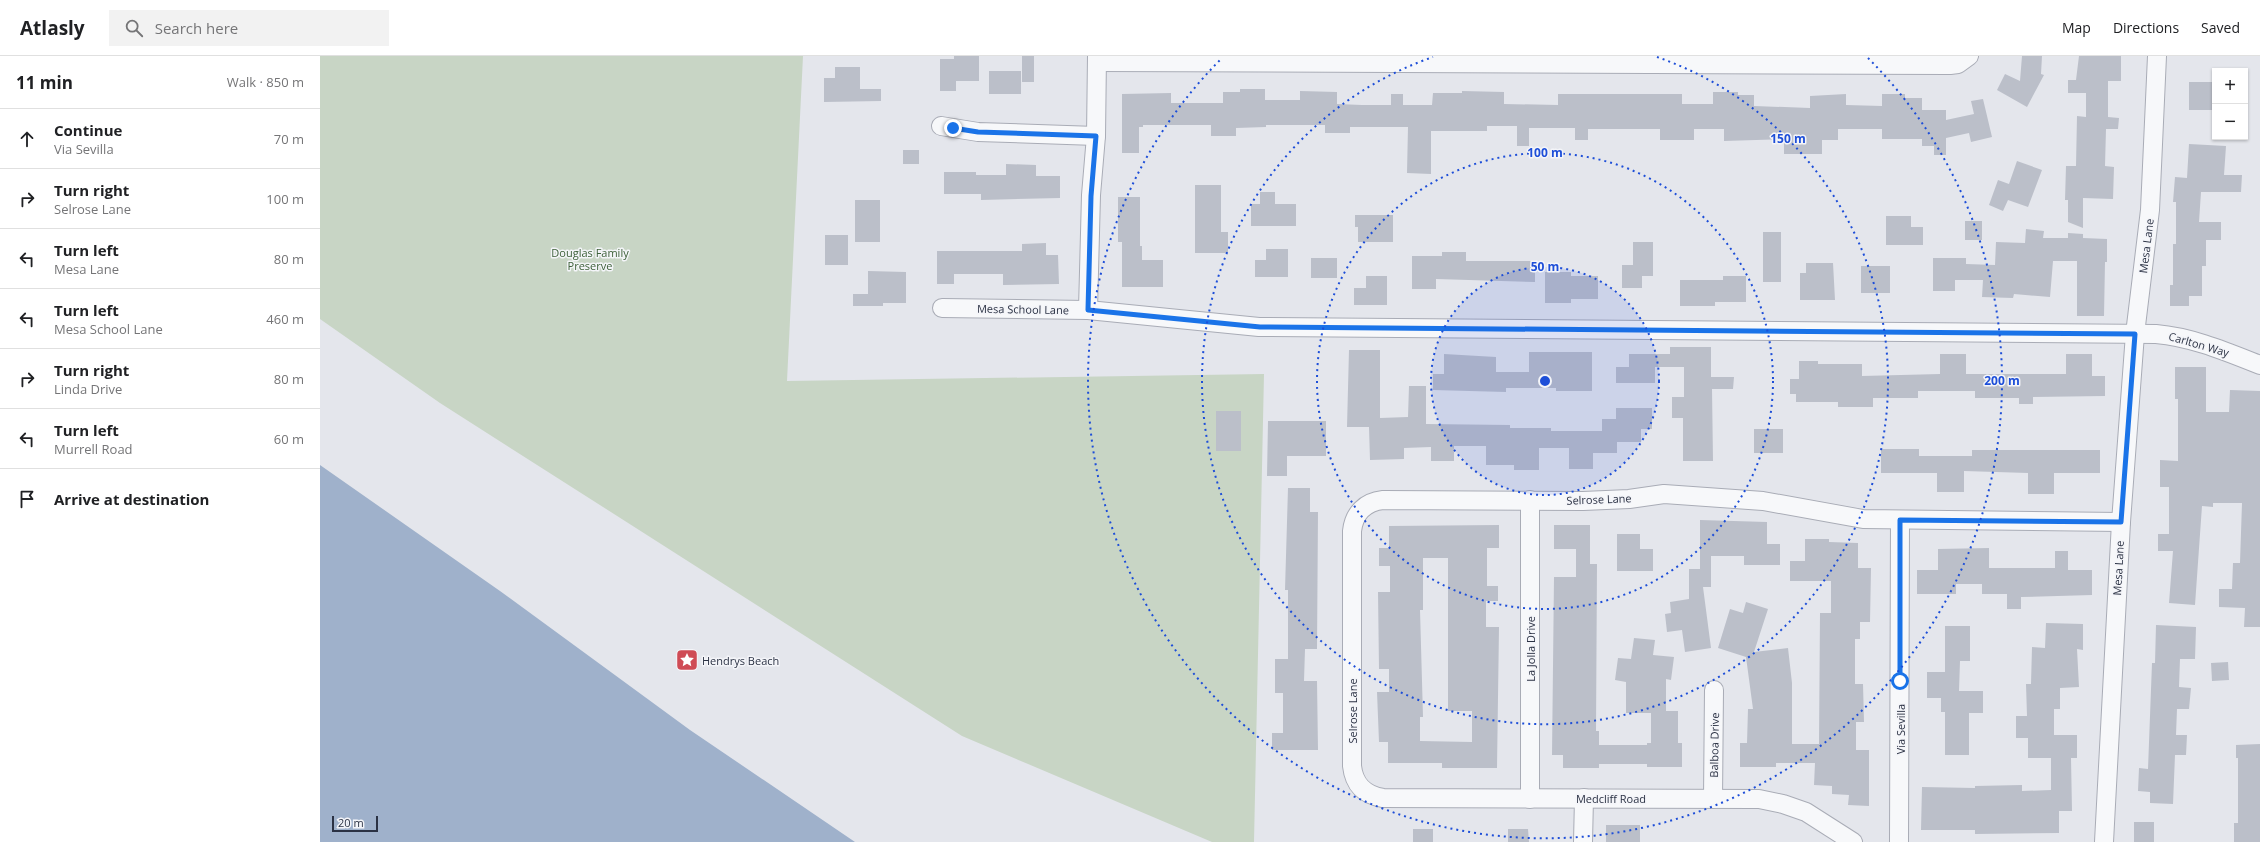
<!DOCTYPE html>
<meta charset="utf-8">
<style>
:root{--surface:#fff;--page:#f2f2f2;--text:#202124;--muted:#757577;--line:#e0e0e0}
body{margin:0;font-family:"Open Sans",sans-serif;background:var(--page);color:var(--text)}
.controls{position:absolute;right:12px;top:12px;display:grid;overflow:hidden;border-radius:0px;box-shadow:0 1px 3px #0004}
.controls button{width:36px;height:36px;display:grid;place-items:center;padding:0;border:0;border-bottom:1px solid var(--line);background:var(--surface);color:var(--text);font:20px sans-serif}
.scale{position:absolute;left:12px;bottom:10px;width:46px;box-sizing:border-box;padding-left:4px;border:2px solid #2b3244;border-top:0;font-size:11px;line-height:14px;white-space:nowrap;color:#2b3244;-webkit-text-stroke:3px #f4f5f9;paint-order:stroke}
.stop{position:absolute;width:12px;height:12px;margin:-9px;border:3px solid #1a73e8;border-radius:50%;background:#fff}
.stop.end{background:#1a73e8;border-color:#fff;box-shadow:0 1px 4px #0008}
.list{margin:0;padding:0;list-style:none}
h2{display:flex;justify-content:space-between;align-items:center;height:52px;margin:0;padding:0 16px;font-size:17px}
h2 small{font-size:13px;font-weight:400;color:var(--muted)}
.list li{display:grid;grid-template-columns:26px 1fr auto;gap:12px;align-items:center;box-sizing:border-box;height:60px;padding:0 16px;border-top:1px solid var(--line)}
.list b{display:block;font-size:15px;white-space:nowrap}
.list p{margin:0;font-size:13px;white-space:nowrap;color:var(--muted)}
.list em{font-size:13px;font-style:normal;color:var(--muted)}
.icon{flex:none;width:22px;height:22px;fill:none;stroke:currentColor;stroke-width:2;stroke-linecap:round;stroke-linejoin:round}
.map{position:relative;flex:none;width:1940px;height:786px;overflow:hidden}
header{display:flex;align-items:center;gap:24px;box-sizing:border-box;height:56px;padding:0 20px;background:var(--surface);border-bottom:1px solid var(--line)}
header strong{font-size:19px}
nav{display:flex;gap:22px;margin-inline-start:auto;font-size:14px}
.search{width:280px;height:36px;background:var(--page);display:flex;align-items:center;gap:10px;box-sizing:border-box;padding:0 14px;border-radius:0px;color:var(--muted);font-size:15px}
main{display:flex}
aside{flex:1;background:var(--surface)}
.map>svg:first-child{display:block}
.green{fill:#c8d5c5}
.water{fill:#9fb1cb}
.building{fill:#bbbfc9;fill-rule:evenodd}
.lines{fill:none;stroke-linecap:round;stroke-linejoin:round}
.minor-casing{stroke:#a9acb6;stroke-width:20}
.minor{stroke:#f7f8fa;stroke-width:18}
.route{stroke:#1a73e8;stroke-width:5}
.ring{fill:none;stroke:#1d4ed8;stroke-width:2;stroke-dasharray:2 4}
.labels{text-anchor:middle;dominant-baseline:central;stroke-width:3;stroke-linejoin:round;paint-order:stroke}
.street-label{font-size:11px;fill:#2b3244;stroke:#f4f5f9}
.park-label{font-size:11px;fill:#3d6039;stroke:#f4f5f9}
.poi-label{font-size:11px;fill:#2b3244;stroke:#f4f5f9;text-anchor:start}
.centre{fill:#1d4ed8;stroke:#f4f5f9;stroke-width:2}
.ring-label{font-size:12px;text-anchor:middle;font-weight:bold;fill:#1d4ed8;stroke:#f4f5f9;stroke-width:3;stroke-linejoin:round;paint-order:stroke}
</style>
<header>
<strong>Atlasly</strong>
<div class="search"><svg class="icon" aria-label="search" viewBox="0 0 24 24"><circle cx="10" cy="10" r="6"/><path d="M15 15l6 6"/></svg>Search here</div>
<nav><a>Map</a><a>Directions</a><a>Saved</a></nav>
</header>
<main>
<aside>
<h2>11 min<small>Walk · 850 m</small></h2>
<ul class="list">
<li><svg class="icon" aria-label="ahead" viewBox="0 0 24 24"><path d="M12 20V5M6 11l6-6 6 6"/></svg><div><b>Continue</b><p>Via Sevilla</p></div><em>70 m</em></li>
<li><svg class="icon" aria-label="right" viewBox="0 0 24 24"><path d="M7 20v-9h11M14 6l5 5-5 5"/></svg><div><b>Turn right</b><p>Selrose Lane</p></div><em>100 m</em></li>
<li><svg class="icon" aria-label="left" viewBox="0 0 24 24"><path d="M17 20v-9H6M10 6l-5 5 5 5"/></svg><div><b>Turn left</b><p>Mesa Lane</p></div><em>80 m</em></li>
<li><svg class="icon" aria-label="left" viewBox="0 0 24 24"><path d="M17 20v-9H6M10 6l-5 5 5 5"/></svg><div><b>Turn left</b><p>Mesa School Lane</p></div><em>460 m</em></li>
<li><svg class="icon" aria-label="right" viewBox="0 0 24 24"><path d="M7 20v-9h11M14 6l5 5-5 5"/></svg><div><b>Turn right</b><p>Linda Drive</p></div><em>80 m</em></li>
<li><svg class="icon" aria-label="left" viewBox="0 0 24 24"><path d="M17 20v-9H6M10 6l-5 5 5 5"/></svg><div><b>Turn left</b><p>Murrell Road</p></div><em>60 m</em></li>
<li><svg class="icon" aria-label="arrive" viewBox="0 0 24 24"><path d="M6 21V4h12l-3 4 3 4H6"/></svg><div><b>Arrive at destination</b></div></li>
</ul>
</aside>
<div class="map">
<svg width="1940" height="786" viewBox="0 0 1940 786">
<rect width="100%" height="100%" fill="#e4e6ec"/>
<polygon class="green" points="0,0 483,0 467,325 944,318 934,786 892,786 642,680 120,347 0,263"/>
<polygon class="water" points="0,409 180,535 370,674 535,786 0,786"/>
<g class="building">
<polygon points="634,0 659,0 659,25 636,25 636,35 620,35 620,3 634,3"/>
<rect x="702" y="0" width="12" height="26"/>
<polygon points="1702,0 1722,0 1721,18 1724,19 1707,51 1677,34 1685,18 1700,25"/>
<polygon points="1759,0 1801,0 1801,25 1788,25 1788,61 1799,62 1798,73 1786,73 1785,110 1794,111 1793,143 1763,142 1763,172 1748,166 1748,144 1745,144 1746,110 1756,110 1757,60 1766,61 1766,37 1748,37 1748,24 1756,24"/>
<polygon points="515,11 540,11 540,33 561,33 561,45 504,46 504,22 515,22"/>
<rect x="669" y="15" width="32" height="23"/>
<rect x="1869" y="26" width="26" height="28"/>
<polygon points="920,33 945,33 945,44 980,44 980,35 1017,36 1017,48 1042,49 1071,49 1071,38 1083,38 1083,49 1112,49 1113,37 1142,37 1142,35 1184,36 1184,48 1238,49 1238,38 1362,38 1362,48 1393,48 1393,36 1418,36 1418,39 1434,39 1434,50 1490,52 1490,40 1526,38 1526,49 1562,50 1562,38 1585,38 1585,42 1602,42 1602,54 1626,54 1626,64 1654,58 1651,45 1663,43 1672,81 1651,86 1649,77 1626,82 1626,99 1614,99 1614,90 1602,90 1602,83 1562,83 1562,73 1518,73 1518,84 1502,84 1502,98 1464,98 1464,83 1404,85 1404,73 1374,73 1374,84 1340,84 1340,73 1268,73 1268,84 1255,84 1255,72 1209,72 1209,90 1197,90 1197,70 1167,70 1167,75 1111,75 1111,118 1087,117 1088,71 1030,71 1030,77 1005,77 1005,69 946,69 946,71 916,72 916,80 891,80 891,69 823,69 823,71 819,71 819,97 802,97 802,38 851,37 851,47 903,47 903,36 920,36"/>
<polygon points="1869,88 1906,90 1904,119 1922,119 1921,136 1881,136 1879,166 1901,166 1901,184 1886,184 1886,210 1882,210 1882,240 1869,240 1869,250 1850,250 1850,229 1853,229 1853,188 1856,188 1856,146 1853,146 1855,121 1867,122"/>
<rect x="583" y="94" width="16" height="14"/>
<polygon points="1697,105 1722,114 1708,151 1688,144 1683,155 1669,149 1678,124 1689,128"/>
<polygon points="686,108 716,109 716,120 740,120 740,142 661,144 661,138 624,138 624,116 656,116 656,119 686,119"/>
<polygon points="875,129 901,129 901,176 908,176 908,197 875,197"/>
<polygon points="940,136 955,136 955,148 976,148 976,170 931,170 931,148 940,148"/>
<polygon points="798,141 820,141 820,190 822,190 822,204 843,204 843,231 802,231 802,186 798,186"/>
<rect x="535" y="144" width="25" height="42"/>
<polygon points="1035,159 1073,159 1073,186 1038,186 1038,171 1035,171"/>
<polygon points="1566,160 1591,160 1591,171 1603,171 1603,189 1566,189"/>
<rect x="1645" y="165" width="17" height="19"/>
<polygon points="1706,173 1724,175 1723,182 1748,182 1748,177 1763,178 1763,182 1787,183 1787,206 1785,206 1784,260 1757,260 1757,205 1733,205 1730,241 1694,238 1693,242 1662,241 1663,224 1635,224 1635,235 1613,235 1613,202 1646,202 1646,208 1675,209 1676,186 1705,187"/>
<rect x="1443" y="176" width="18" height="50"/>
<rect x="505" y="179" width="23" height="30"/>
<polygon points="1313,186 1333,186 1333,220 1322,220 1322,232 1302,232 1302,209 1313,209"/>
<polygon points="726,187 726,199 738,199 739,228 683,229 683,218 634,218 634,228 617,228 617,195 702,195 702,188"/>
<polygon points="946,193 968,193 968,221 935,221 935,204 946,204"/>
<polygon points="1122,196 1146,196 1146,205 1215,205 1215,226 1116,223 1116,233 1092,233 1092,200 1122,200"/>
<rect x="991" y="202" width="26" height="20"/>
<polygon points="1486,207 1513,207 1515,244 1480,244 1480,217 1486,217"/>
<rect x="1541" y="210" width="29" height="27"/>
<polygon points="548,215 586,216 586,247 563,247 563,250 533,250 533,238 548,238"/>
<polygon points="1225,216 1251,216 1251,220 1278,220 1278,243 1251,243 1251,247 1225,247"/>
<polygon points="1046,220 1067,220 1067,249 1034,249 1034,232 1046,232"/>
<polygon points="1403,220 1426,220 1426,246 1395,246 1395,250 1360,250 1360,224 1403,224"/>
<polygon points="1350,291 1391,291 1391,321 1414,321 1413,333 1392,333 1393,405 1363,405 1363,362 1352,362 1352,341 1364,341 1364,311 1335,311 1335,327 1296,327 1296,311 1309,311 1309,298 1350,298"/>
<polygon points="1029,294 1060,294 1060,362 1088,361 1089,330 1106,330 1106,368 1190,369 1190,372 1231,372 1231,375 1282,375 1282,363 1296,363 1296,352 1332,352 1332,373 1321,373 1321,386 1297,386 1297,397 1273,397 1273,413 1249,413 1249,392 1219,392 1219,414 1194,414 1194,409 1166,409 1166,390 1134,390 1134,405 1111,405 1111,391 1084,392 1084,403 1050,404 1049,371 1027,371"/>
<polygon points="1209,296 1272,296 1272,335 1236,335 1236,332 1186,332 1186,336 1113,334 1113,318 1124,318 1124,298 1176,301 1176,316 1209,316"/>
<polygon points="1620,298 1646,298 1646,318 1746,318 1746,298 1772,298 1772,320 1785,320 1785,340 1713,341 1713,348 1699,348 1699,342 1655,342 1655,335 1598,335 1598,342 1553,342 1553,351 1518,351 1518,346 1476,346 1476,338 1470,338 1470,323 1479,323 1479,305 1498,305 1498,308 1542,308 1542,320 1620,318"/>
<polygon points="1855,311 1886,311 1886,356 1909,356 1910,334 1940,335 1940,571 1924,571 1925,552 1899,551 1899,533 1912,533 1913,507 1920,507 1922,447 1893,447 1893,451 1882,450 1875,549 1849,547 1853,495 1838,495 1838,478 1849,478 1849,431 1840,431 1840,404 1858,405 1858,343 1855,343"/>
<rect x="896" y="355" width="25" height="40"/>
<polygon points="948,365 1006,365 1006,400 967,400 967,420 947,420"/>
<rect x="1434" y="373" width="29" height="24"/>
<polygon points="1561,393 1599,393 1599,400 1652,400 1652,394 1780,394 1780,417 1734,417 1734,438 1708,438 1708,417 1644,415 1644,436 1617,436 1617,417 1561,417"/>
<polygon points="968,432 990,432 990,456 998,456 997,593 985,593 984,625 997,625 998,694 952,694 952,677 963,677 963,637 955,637 955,603 968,603 968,534 965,534"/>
<polygon points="1380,464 1447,466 1447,488 1460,488 1460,509 1424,509 1424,500 1391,500 1391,531 1383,531 1391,592 1365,596 1362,574 1347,576 1345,558 1351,557 1350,546 1369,543 1369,513 1380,513"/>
<path d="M1179 469V492H1167V530H1178V545H1166V571H1179L1177 712H1122V707H1068V686H1059L1057 636H1069V613H1059L1058 536H1070V510H1059V492H1069V470ZM1103 502H1128V655H1152V686L1100 685V661H1103L1100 554H1103Z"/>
<polygon points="1234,469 1270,469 1270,508 1277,508 1276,675 1279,675 1279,689 1327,689 1327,687 1331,687 1331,657 1306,657 1306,626 1295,624 1298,602 1311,603 1314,582 1335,584 1333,599 1354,601 1351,624 1346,623 1346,655 1358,655 1358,687 1362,687 1362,711 1327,711 1327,708 1279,708 1279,712 1243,712 1243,699 1232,699 1234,521 1256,521 1256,493 1234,493"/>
<polygon points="1297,478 1320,478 1320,493 1333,493 1333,515 1297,515"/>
<polygon points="1485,483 1509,483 1509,486 1538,487 1538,512 1551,512 1550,566 1540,566 1540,583 1535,583 1535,628 1543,628 1544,666 1536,666 1536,694 1549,694 1549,750 1528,749 1529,739 1512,738 1512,730 1494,729 1495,707 1456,707 1456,711 1420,711 1420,687 1427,687 1428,653 1433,653 1426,601 1398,592 1410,553 1423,557 1426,546 1448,553 1434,596 1468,592 1472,627 1472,688 1499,688 1500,557 1511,557 1511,525 1470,525 1470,505 1485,505"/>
<polygon points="1669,492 1669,512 1735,512 1735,495 1748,495 1748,514 1772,514 1772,539 1701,541 1701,553 1687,553 1687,538 1662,538 1662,528 1636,528 1636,538 1597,538 1597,514 1618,514 1618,493"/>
<polygon points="1726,567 1763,568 1763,594 1757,593 1759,631 1740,632 1740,653 1734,653 1734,679 1757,679 1757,702 1751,702 1752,755 1739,755 1739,777 1655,778 1655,774 1601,774 1602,731 1655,732 1655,730 1702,729 1702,735 1731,734 1731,702 1708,702 1708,682 1696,682 1696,660 1707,660 1706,628 1711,628 1712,591 1725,592"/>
<polygon points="1836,569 1876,571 1875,603 1860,603 1859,631 1871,632 1869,653 1857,653 1856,679 1867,679 1866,699 1855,699 1853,748 1830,747 1830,736 1818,735 1819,712 1828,713 1832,607 1835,607"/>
<polygon points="1625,570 1650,570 1650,605 1640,605 1639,635 1663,635 1663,657 1649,657 1649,699 1625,699 1625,656 1621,656 1621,642 1607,642 1607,616 1625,616"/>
<polygon points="1908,606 1909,624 1892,625 1891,607"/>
<polygon points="1940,688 1940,786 1914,786 1914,767 1918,767 1918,702 1916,702 1916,689"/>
<rect x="1814" y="766" width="20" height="20"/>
<rect x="1286" y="769" width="34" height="17"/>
<rect x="1093" y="773" width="20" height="13"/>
<polygon points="1188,773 1208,773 1209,786 1188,786"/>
</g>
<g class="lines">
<g class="minor-casing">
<g id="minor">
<polyline points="777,6 1630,9 1638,8 1649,0"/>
<polyline points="621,70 658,76 776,80"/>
<path d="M622 252 768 254 939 271 1836 278C1872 281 1907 296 1940 309"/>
<polyline points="768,254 771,139 776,80 777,0"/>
<polyline points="1210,743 1210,444"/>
<polyline points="1393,743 1394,634"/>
<polyline points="1263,786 1264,742"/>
<path d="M1533 786 1486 756 1463 748 1439 743 1063 742C1044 739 1034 728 1032 710V475C1034 457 1045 446 1063 444L1263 445 1309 443 1344 438 1443 445 1543 463 1801 466"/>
<polyline points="1579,786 1580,464"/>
<polyline points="1784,786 1801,466 1815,278 1830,154 1837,0"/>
</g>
</g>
<use href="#minor" class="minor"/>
</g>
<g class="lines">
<polyline class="route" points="633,72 658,76 776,80 771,140 768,254 940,271 1815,278 1801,466 1580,464 1580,625"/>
</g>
<circle cx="1225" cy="325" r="114" fill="#1d4ed8" fill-opacity=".12"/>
<g class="ring">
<circle cx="1225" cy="325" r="114"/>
<circle cx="1225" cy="325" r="228"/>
<path d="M1337 1A343 343 0 1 1 1113 1"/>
<path d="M1548 2A457 457 0 1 1 902 2"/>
</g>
<defs>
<g id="sight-square" transform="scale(1.15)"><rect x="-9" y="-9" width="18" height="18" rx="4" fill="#cf4b55" stroke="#f4f5f9"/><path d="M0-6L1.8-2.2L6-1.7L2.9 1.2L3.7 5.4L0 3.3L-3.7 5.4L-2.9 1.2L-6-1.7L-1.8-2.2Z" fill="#fff"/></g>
</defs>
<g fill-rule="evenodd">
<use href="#sight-square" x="367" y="604"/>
</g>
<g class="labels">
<g class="street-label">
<text transform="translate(1826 190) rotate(-83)">Mesa Lane</text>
<text transform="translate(703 253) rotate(1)">Mesa School Lane</text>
<text transform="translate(1879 288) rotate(16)">Carlton Way</text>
<text transform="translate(1279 443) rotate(-2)">Selrose Lane</text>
<text transform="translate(1798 512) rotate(-87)">Mesa Lane</text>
<text transform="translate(1210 593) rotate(-90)">La Jolla Drive</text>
<text transform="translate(1032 655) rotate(-90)">Selrose Lane</text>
<text transform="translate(1580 673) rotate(-90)">Via Sevilla</text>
<text transform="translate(1394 689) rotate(-89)">Balboa Drive</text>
<text x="1291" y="742">Medcliff Road</text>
</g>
<g class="park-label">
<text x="270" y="196">Douglas Family<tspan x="270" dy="13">Preserve</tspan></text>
</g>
<g class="poi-label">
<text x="382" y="604">Hendrys Beach</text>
</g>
</g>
<circle cx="1225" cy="325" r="6" class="centre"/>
<g class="ring-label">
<text x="1468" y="87">150 m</text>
<text x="1225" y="101">100 m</text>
<text x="1225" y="215">50 m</text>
<text x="1682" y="329">200 m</text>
</g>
</svg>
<div class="controls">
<button>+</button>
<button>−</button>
</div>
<div class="scale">20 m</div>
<div class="stop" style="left:1580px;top:625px"></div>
<div class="stop end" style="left:633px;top:72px"></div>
</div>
</main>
